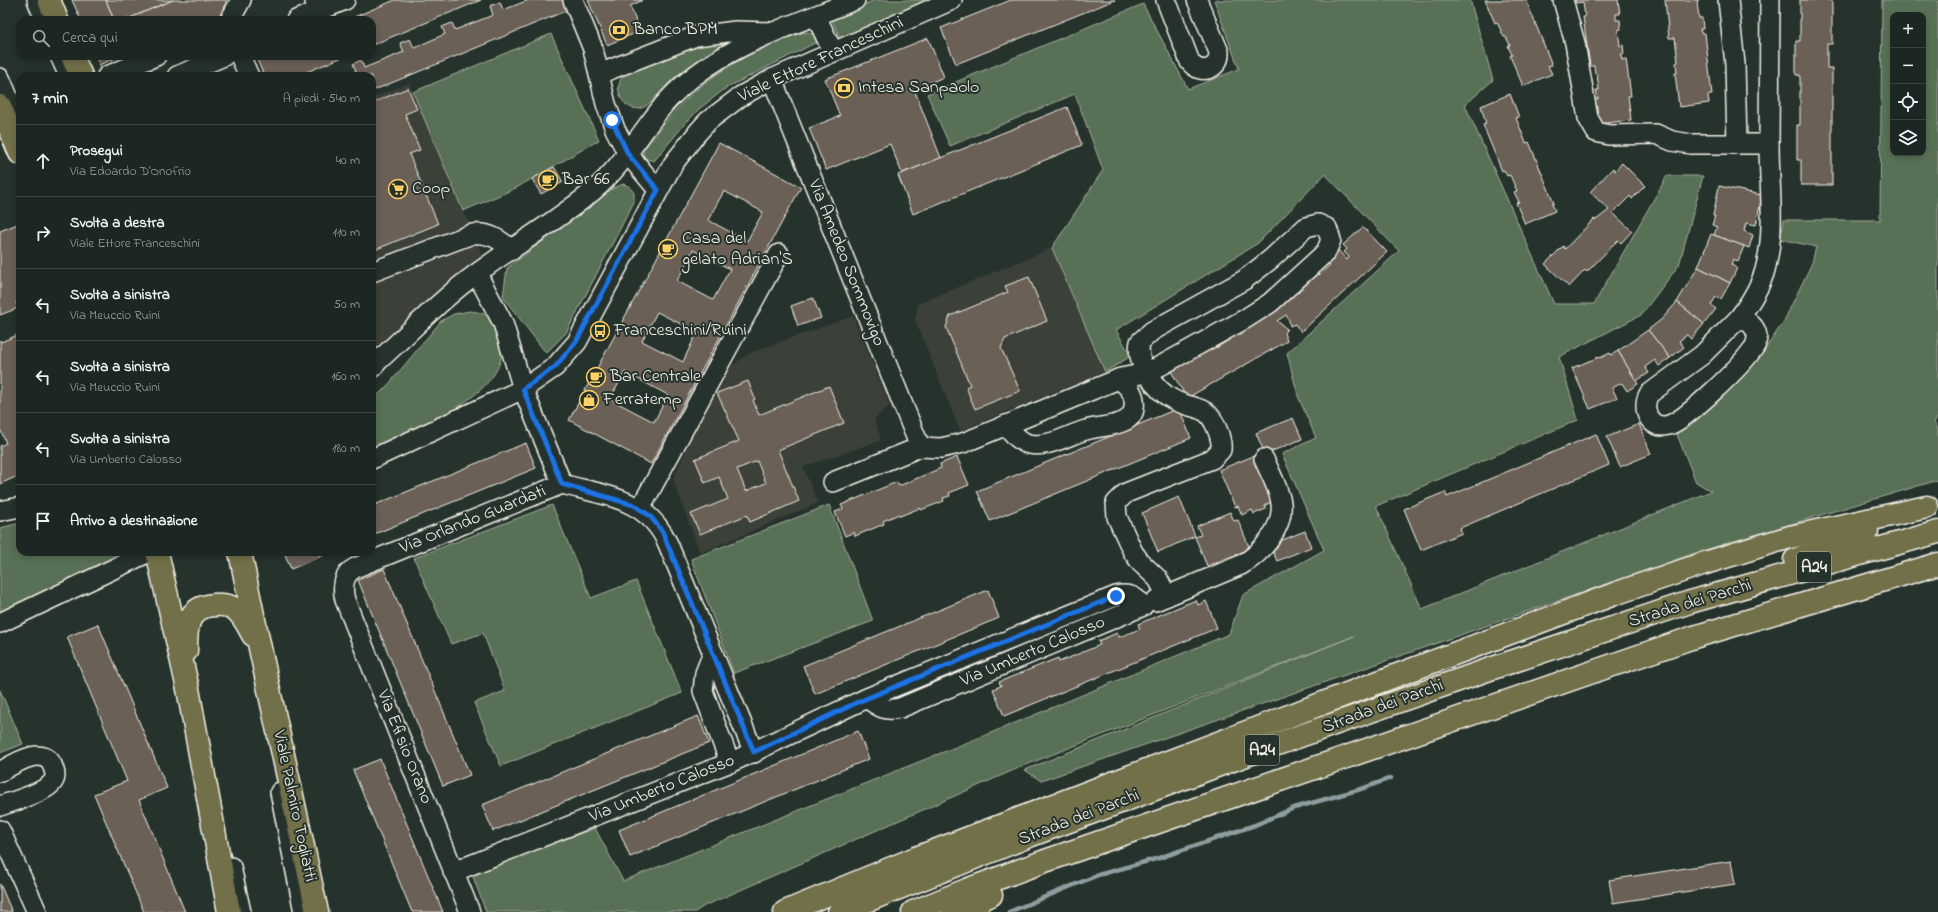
<!DOCTYPE html>
<html lang="it">
<meta charset="utf-8">
<style>
:root{--surface:#1c2622;--page:#252e2a;--text:#f1f3f6;--muted:#a0a5a5;--line:#3a4340}
body{margin:0;font-family:"Indie Flower",sans-serif;background:var(--page);color:var(--text)}
.controls{position:absolute;right:12px;top:12px;display:grid;overflow:hidden;border-radius:8px;box-shadow:0 2px 6px #0003}
.controls button{width:36px;height:36px;display:grid;place-items:center;padding:0;border:0;border-bottom:1px solid var(--line);background:var(--surface);color:var(--text);font:20px sans-serif}
.stop{position:absolute;width:12px;height:12px;margin:-9px;border:3px solid #1a73e8;border-radius:50%;background:#fff}
.stop.end{background:#1a73e8;border-color:#fff;box-shadow:0 1px 4px #0008}
.list{margin:0;padding:0;list-style:none}
h2{display:flex;justify-content:space-between;align-items:center;height:52px;margin:0;padding:0 16px;font-size:17px}
h2 small{font-size:13px;font-weight:400;color:var(--muted)}
.list li{display:grid;grid-template-columns:26px 1fr auto;gap:12px;align-items:center;box-sizing:border-box;height:72px;padding:0 16px;border-top:1px solid var(--line)}
.list b{display:block;font-size:15px;white-space:nowrap}
.list p{margin:0;font-size:13px;white-space:nowrap;color:var(--muted)}
.list em{font-size:13px;font-style:normal;color:var(--muted)}
.icon{flex:none;width:22px;height:22px;fill:none;stroke:currentColor;stroke-width:2;stroke-linecap:round;stroke-linejoin:round}
.map{position:relative;flex:none;width:1938px;height:912px;overflow:hidden}
.search{position:absolute;background:var(--surface);box-shadow:0 2px 6px #0003;left:16px;top:16px;width:360px;height:44px;display:flex;align-items:center;gap:10px;box-sizing:border-box;padding:0 14px;border-radius:12px;color:var(--muted);font-size:15px}
.panel{position:absolute;background:var(--surface);box-shadow:0 2px 6px #0003;left:16px;top:72px;width:360px;height:484px;border-radius:12px}
.map>svg:first-child{display:block}
.built{fill:#3b4039}
.green{fill:#586f54;stroke:#a6b09e;fill-rule:evenodd}
.lines{fill:none;stroke-linecap:round;stroke-linejoin:round}
.stream{stroke:#8e9ea0;stroke-width:4.5}
.building{fill:#6b6056;stroke:#f4f1e8;fill-rule:evenodd}
.minor-casing{stroke:#f4f1e8;stroke-width:22}
.major-casing{stroke:#f4f1e8;stroke-width:25}
.highway-casing{stroke:#f4f1e8;stroke-width:25}
.minor{stroke:#26332d;stroke-width:19}
.major{stroke:#726f4a;stroke-width:22}
.highway{stroke:#726f4a;stroke-width:22}
.route{stroke:#1a73e8;stroke-width:5}
.labels{text-anchor:middle;dominant-baseline:central;stroke-width:4;stroke-linejoin:round;paint-order:stroke}
.shield{fill:#26332d;stroke:#b6b8b0;stroke-width:1}
.shield-label{font-size:17px;font-weight:bold;fill:#f4f1e8}
.poi-label{font-size:18px;fill:#f4f1e8;stroke:#26332d;text-anchor:start}
.street-label{font-size:18px;fill:#f4f1e8;stroke:#26332d}
</style>
<div class="map">
<svg width="1938" height="912" viewBox="0 0 1938 912">
<rect width="100%" height="100%" fill="#26332d"/>
<filter id="ink" filterUnits="userSpaceOnUse"><feTurbulence type="fractalNoise" baseFrequency=".025" numOctaves="2"/><feDisplacementMap in="SourceGraphic" scale="8" xChannelSelector="R" yChannelSelector="G"/><feConvolveMatrix kernelMatrix="1 2 1 2 8 2 1 2 1" color-interpolation-filters="sRGB"/></filter>
<g filter="url(#ink)">
<g class="built">
<polygon points="409,83 486,264 372,364 372,98"/>
<polygon points="1052,248 1105,372 960,431 915,320 918,304"/>
<polygon points="853,316 890,405 874,419 881,440 803,467 818,503 700,553 673,479 713,390 731,366 752,352"/>
</g>
<g class="green">
<polygon points="875,0 931,0 840,38 831,18"/>
<path d="M1214 0H1470L1493 80 1465 105 1554 304H1594L1667 176H1703L1679 265 1641 315 1559 357 1578 420 1376 506 1422 609 1711 491 1696 482 1674 427 1719 400 1760 357 1784 321 1812 263 1816 247 1780 239 1784 220H1880L1882 0H1938V417L1934 422 1938 429V480L1701 551 1041 781 1025 770 1354 636 1023 766 704 906 695 912H486L472 874 595 828 623 881 1003 728 1229 634 1243 595 1324 550 1282 454 1316 438 1298 396 1287 353 1399 251 1325 174 1258 243 1116 330 1131 356 1105 372 1052 248 1103 170 1075 94 950 146 927 94 1143 4 1188 89 1239 69ZM1893 15H1923V153H1893Z"/>
<path d="M808 32 814 35 817 42 726 88 699 109 684 125 654 161 644 158 643 150C660 130 676 107 696 90 727 64 763 46 801 33Z"/>
<polygon points="551,34 599,140 516,188 463,211 413,92"/>
<path d="M709 38 722 42V47C706 57 689 65 675 77 667 84 652 103 644 107 634 112 623 105 620 95 617 88 619 82 623 75Z"/>
<polygon points="623,184 629,186 634,193 634,202 566,333 546,353 503,297 507,268 612,189"/>
<path d="M470 311C490 313 492 318 498 336 499 340 500 344 501 348 507 396 407 433 372 448V401L389 384 441 321 454 314Z"/>
<polygon points="552,505 591,598 636,581 682,693 501,766 474,703 505,691 483,633 451,644 414,558"/>
<polygon points="829,505 873,621 734,673 691,559"/>
<polygon points="20,523 20,552 125,552 0,612 0,528"/>
<polygon points="0,690 23,744 0,753"/>
</g>
<g class="lines">
<polyline class="stream" points="1009,912 1098,875 1159,858 1255,825 1294,808 1361,789 1391,778"/>
</g>
<g class="building">
<polygon points="72,0 106,0 114,20 81,20"/>
<polygon points="106,0 173,0 125,20 114,20"/>
<polygon points="173,0 227,0 220,15 207,20 125,20"/>
<polygon points="395,0 481,0 372,45 372,20 347,20"/>
<polygon points="529,0 567,0 570,9 372,91 372,76 345,76 356,71 353,64 361,60 364,68 404,52 400,43 410,39 414,48 445,34 442,27 452,23 455,30 493,15 490,6 500,2 503,10"/>
<polygon points="588,0 643,0 630,6 640,31 607,45"/>
<polygon points="1011,0 1115,0 956,64 941,28"/>
<polygon points="1485,0 1526,0 1552,65 1548,66 1552,74 1523,86 1510,56 1512,55 1508,46 1510,45 1506,37 1504,37 1497,22 1495,23"/>
<polygon points="1575,0 1618,0 1620,14 1616,14 1616,20 1620,20 1621,29 1618,30 1620,46 1623,45 1624,54 1621,54 1622,60 1626,59 1631,96 1628,96 1631,120 1598,124 1595,99 1598,99 1596,90 1599,90 1597,74 1595,74 1594,66 1590,66 1583,17 1585,17 1583,2 1576,3"/>
<polygon points="1665,0 1699,0 1697,2 1699,18 1702,18 1703,29 1700,29 1701,33 1705,33 1712,95 1708,95 1709,103 1679,107 1675,73 1677,73 1676,63 1678,62 1675,38 1669,38"/>
<polygon points="1800,0 1832,0 1832,44 1827,44 1827,68 1832,68 1832,185 1801,185 1801,160 1797,160 1797,125 1800,125 1800,75 1796,75 1796,41 1800,41"/>
<polygon points="928,38 944,77 914,89 941,158 902,173 890,144 826,170 809,128 840,116 825,79"/>
<polygon points="96,56 120,56 99,65"/>
<polygon points="259,56 345,56 297,76 264,76 256,57"/>
<polygon points="408,88 417,109 405,114 420,150 409,154 438,224 372,251 372,103"/>
<polygon points="1510,94 1519,117 1516,118 1526,143 1529,142 1554,203 1552,204 1555,211 1525,224 1516,203 1519,202 1514,192 1517,191 1510,175 1507,176 1504,170 1502,171 1483,125 1486,124 1481,106"/>
<polygon points="1067,107 1082,145 913,214 898,175"/>
<path d="M719 143 801 187 651 464 569 420ZM724 191 763 212 747 241 708 220ZM693 250 730 269 713 300 677 281ZM657 312 697 332 683 362 642 341ZM625 372 668 395 654 422 610 399Z"/>
<polygon points="1622,163 1645,186 1632,199 1630,196 1613,213 1632,231 1621,243 1618,240 1587,272 1585,270 1569,287 1545,264 1563,246 1565,249 1594,219 1596,220 1609,210 1590,192 1613,168 1615,171"/>
<polygon points="554,167 563,182 541,194 532,179"/>
<polygon points="1719,186 1762,195 1756,225 1746,223 1744,231 1753,235 1749,248 1714,235 1717,227 1712,225 1715,216 1713,216"/>
<polygon points="20,223 20,300 16,302 18,308 0,315 0,231"/>
<polygon points="1363,227 1387,252 1301,332 1295,324 1290,326 1289,320 1286,315 1277,321 1287,329 1284,333 1287,341 1187,398 1169,368 1213,343 1216,348 1229,340 1227,335 1315,271 1319,275 1330,265 1325,259 1337,249 1347,260 1349,257 1344,252 1347,249 1343,245"/>
<polygon points="1711,234 1744,246 1738,261 1733,259 1731,265 1737,268 1730,283 1698,267"/>
<polygon points="1698,267 1730,283 1721,299 1716,297 1711,305 1716,309 1704,324 1677,302"/>
<polygon points="1029,277 1047,321 1005,339 1001,348 1020,391 975,409 966,387 970,385 946,327 950,316 1008,292 1005,286"/>
<polygon points="813,298 821,318 798,326 791,306"/>
<polygon points="1677,302 1704,324 1691,339 1687,335 1679,341 1684,347 1670,358 1648,330 1662,319"/>
<polygon points="1648,330 1670,358 1659,366 1655,360 1645,367 1649,373 1636,381 1618,351"/>
<polygon points="20,334 20,475 0,484 0,446 6,443 0,429 0,340 1,342"/>
<polygon points="1618,351 1638,384 1627,391 1622,383 1612,388 1617,398 1590,409 1572,368 1599,357 1600,358 1610,353 1611,355"/>
<path d="M748 381 755 399 753 400 759 415 829 386 844 423 778 450 799 501 750 522 747 515 700 534 691 514 728 499 719 477 705 483 695 459 739 441 717 393ZM757 461 766 483 746 491 737 469Z"/>
<polygon points="1179,408 1191,438 990,521 977,491"/>
<polygon points="1293,418 1302,439 1265,454 1256,433"/>
<polygon points="1639,424 1651,454 1620,467 1607,437"/>
<polygon points="1596,434 1609,465 1460,528 1462,533 1421,550 1404,509 1445,492 1447,497"/>
<polygon points="526,443 536,468 372,535 372,506"/>
<polygon points="1256,455 1275,501 1265,505 1266,509 1254,514 1252,510 1242,515 1238,506 1235,507 1219,470"/>
<polygon points="957,457 969,485 949,493 950,496 943,498 944,501 921,510 920,508 900,516 899,514 883,521 884,524 855,536 854,532 845,536 835,512 843,509 841,505 897,482 899,486 941,468 940,464"/>
<polygon points="1179,497 1195,536 1158,552 1142,513"/>
<polygon points="1230,512 1234,521 1238,520 1250,549 1207,566 1195,537 1201,535 1197,526"/>
<polygon points="1305,531 1311,547 1277,561 1270,545"/>
<polygon points="284,552 331,552 291,569"/>
<polygon points="384,569 470,775 443,786 358,580"/>
<polygon points="988,590 999,618 815,694 803,666"/>
<polygon points="1196,600 1198,605 1206,601 1217,628 1004,716 993,689 1001,686 999,682 1058,658 1059,662 1100,645 1098,641 1117,633 1119,637 1140,629 1138,624"/>
<polygon points="98,624 167,788 139,800 185,912 144,912 94,794 127,781 67,637"/>
<polygon points="698,716 709,743 493,831 482,805"/>
<polygon points="858,731 869,759 630,857 619,830"/>
<polygon points="380,759 443,912 412,912 353,770"/>
<polygon points="1731,861 1735,884 1613,903 1609,880"/>
<polygon points="0,884 12,912 0,912"/>
</g>
<g class="lines">
<g class="minor-casing">
<g id="minor">
<polyline points="37,0 45,20"/>
<polyline points="573,0 593,49 606,104 615,129 628,154 658,190"/>
<path d="M1166 0 1190 62C1201 76 1220 69 1219 52L1197 0"/>
<polyline points="1563,0 1575,43 1588,118 1596,132 1609,135 1656,134 1672,141 1691,144 1737,144"/>
<polyline points="1728,0 1735,64 1737,144 1769,144 1770,0"/>
<polyline points="316,12 345,0"/>
<polyline points="816,16 833,52"/>
<polyline points="230,20 241,0"/>
<polyline points="296,20 316,12 315,0"/>
<polyline points="60,56 69,76"/>
<polyline points="240,56 249,76"/>
<polyline points="599,74 696,36 736,31 771,32"/>
<polyline points="107,76 156,56"/>
<polyline points="177,76 224,56"/>
<polyline points="0,78 19,123"/>
<path d="M772 79 920 447 941 448 963 443 1121 378 1146 373 1162 365 1245 319 1270 303 1326 252 1331 240 1327 228 1318 224 1306 227 1271 259 1244 280 1152 331 1140 342C1135 363 1156 391 1174 400 1195 411 1207 403 1217 429 1220 436 1222 442 1221 450L1212 459 1126 493 1116 503 1117 517 1133 552 1141 563 1158 579 1167 596"/>
<path d="M372 272 472 234C489 232 499 239 512 250"/>
<path d="M477 274 503 323 523 389 562 484C606 496 648 498 668 544L754 753"/>
<path d="M1739 318C1747 320 1756 326 1757 336 1757 341 1755 347 1752 350 1741 366 1686 420 1669 425 1649 431 1641 408 1649 394L1702 355Z"/>
<path d="M1739 318C1750 303 1760 288 1765 270 1776 230 1769 185 1769 144"/>
<path d="M372 368 378 361C406 336 433 307 464 283 505 251 552 225 593 191 624 165 642 129 668 100 716 47 792 26 855 0"/>
<path d="M1006 425C1013 433 1019 442 1029 444 1049 448 1068 435 1086 430 1104 424 1138 429 1134 400 1133 390 1126 384 1118 379"/>
<polyline points="372,459 523,389 555,367 577,342 673,164 698,132 708,121 741,96 772,79 952,0"/>
<polyline points="833,482 920,447"/>
<polyline points="640,509 779,254"/>
<polyline points="0,511 20,507"/>
<path d="M1155 601 1241 565C1261 554 1284 528 1281 503 1279 488 1270 473 1264 459"/>
<polyline points="0,623 149,552"/>
<polyline points="713,653 705,673 703,691 730,763"/>
<path d="M0 772C15 763 47 742 54 770 56 776 55 780 51 784 41 794 14 801 0 806"/>
<polyline points="280,792 304,912"/>
<polyline points="0,830 37,912"/>
<polyline points="231,867 241,912"/>
<path d="M453 872 736 760 867 698 1116 596C1128 593 1136 596 1143 606L900 708C886 712 878 707 867 698"/>
<path d="M470 912 345 600C342 588 343 574 355 568L562 484"/>
</g>
</g>
<g class="major-casing">
<g id="major">
<polyline points="49,0 57,20"/>
<polyline points="72,56 81,76"/>
<polyline points="0,106 20,153"/>
<polyline points="157,552 188,689 229,912"/>
<path d="M240 552C264 672 292 792 317 912"/>
<path d="M186 651C186 628 186 607 214 605 222 604 229 605 235 609 243 615 248 626 253 635"/>
</g>
</g>
<g class="highway-casing">
<g id="highway">
<polyline points="1795,560 1867,531"/>
<polyline points="785,912 916,858 1123,779 1376,683 1617,593 1702,564 1790,537 1927,507"/>
<polyline points="839,912 1029,836 1246,755 1490,669 1690,602 1938,532"/>
<polyline points="913,912 969,889 1045,861 1694,637 1938,564"/>
<polyline points="954,912 991,895"/>
</g>
</g>
<use href="#minor" class="minor"/>
<use href="#major" class="major"/>
<use href="#highway" class="highway"/>
</g>
</g>
<g class="lines" filter="url(#ink)">
<polyline class="route" points="612,120 628,154 658,190 576,342 555,367 523,389 562,484 634,505 650,516 662,531 754,752 858,702 1116,596"/>
</g>
<defs>
<g id="bank-ring" transform="scale(1)"><circle r="9.5" fill="#26332d" stroke="#ffd166" stroke-width="1.5"/><path d="M-6-4H6V4H-6ZM0-2.3a2.3 2.3 0 1 0 0 4.6a2.3 2.3 0 1 0 0-4.6Z" fill="#ffd166"/></g>
<g id="cafe-ring" transform="scale(1)"><circle r="9.5" fill="#26332d" stroke="#ffd166" stroke-width="1.5"/><path d="M-5.5-4.5H6V0H3Q3 3.5 0 3.5H-2.5Q-5.5 3.5-5.5 0ZM3-3.2v2h1.7v-2ZM-6 4.5H4V6H-6Z" fill="#ffd166"/></g>
<g id="supermarket-ring" transform="scale(1)"><circle r="9.5" fill="#26332d" stroke="#ffd166" stroke-width="1.5"/><path d="M-6-5.5h2.5l.6 2H6L4.5 2H-2.5L-4.4-4H-6ZM-1.5 3.2a1.3 1.3 0 1 0 .1 0ZM3 3.2a1.3 1.3 0 1 0 .1 0Z" fill="#ffd166"/></g>
<g id="bus-ring" transform="scale(1)"><circle r="9.5" fill="#26332d" stroke="#ffd166" stroke-width="1.5"/><path d="M-5-6H5V4H4V6H2V4H-2V6H-4V4H-5ZM-3.5-4V0h7V-4ZM-3.5 1.2v1.5H-2V1.2ZM2 1.2v1.5H3.5V1.2Z" fill="#ffd166"/></g>
<g id="shop-ring" transform="scale(1)"><circle r="9.5" fill="#26332d" stroke="#ffd166" stroke-width="1.5"/><path d="M-5-2.5h2.3a2.7 3.5 0 0 1 5.4 0H5L5.5 6h-11ZM-1.5-2.5h3a1.5 2.3 0 0 0-3 0Z" fill="#ffd166"/></g>
</defs>
<g fill-rule="evenodd">
<use href="#bank-ring" x="619" y="30"/>
<use href="#bank-ring" x="844" y="88"/>
<use href="#cafe-ring" x="548" y="180"/>
<use href="#supermarket-ring" x="398" y="189"/>
<use href="#cafe-ring" x="668" y="249"/>
<use href="#bus-ring" x="600" y="331"/>
<use href="#cafe-ring" x="596" y="377"/>
<use href="#shop-ring" x="589" y="400"/>
</g>
<g class="labels">
<g class="shield">
<rect x="1797" y="552" width="34" height="30" rx="3"/>
<rect x="1245" y="735" width="34" height="30" rx="3"/>
</g>
<g class="shield-label">
<text x="1814" y="567">A24</text>
<text x="1262" y="750">A24</text>
</g>
<g class="poi-label">
<text x="633" y="30">Banco BPM</text>
<text x="858" y="88">Intesa Sanpaolo</text>
<text x="562" y="180">Bar 66</text>
<text x="412" y="189">Coop</text>
<text x="682" y="239">Casa del<tspan x="682" dy="21">gelato Adrian'S</tspan></text>
<text x="614" y="331">Franceschini/Ruini</text>
<text x="610" y="377">Bar Centrale</text>
<text x="603" y="400">Ferratemp</text>
</g>
<g class="street-label">
<text transform="translate(821 60) rotate(-25)">Viale Ettore Franceschini</text>
<text transform="translate(846 263) rotate(68)">Via Amedeo Sommovigo</text>
<text transform="translate(473 520) rotate(-22)">Via Orlando Guardati</text>
<text transform="translate(1690 604) rotate(-17)">Strada dei Parchi</text>
<text transform="translate(1033 652) rotate(-23)">Via Umberto Calosso</text>
<text transform="translate(1383 707) rotate(-20)">Strada dei Parchi</text>
<text transform="translate(404 747) rotate(68)">Via Efisio Orano</text>
<text transform="translate(662 789) rotate(-22)">Via Umberto Calosso</text>
<text transform="translate(294 806) rotate(78)">Viale Palmiro Togliatti</text>
<text transform="translate(1079 818) rotate(-21)">Strada dei Parchi</text>
</g>
</g>
</svg>
<div class="controls">
<button>+</button>
<button>−</button>
<button><svg class="icon" aria-label="locate" viewBox="0 0 24 24"><circle cx="12" cy="12" r="6"/><path d="M12 2v4M12 18v4M2 12h4M18 12h4"/></svg></button>
<button><svg class="icon" aria-label="layers" viewBox="0 0 24 24"><path d="M12 4l9 5-9 5-9-5zM3 14l9 5 9-5"/></svg></button>
</div>
<div class="stop" style="left:612px;top:120px"></div>
<div class="stop end" style="left:1116px;top:596px"></div>
<div class="search"><svg class="icon" aria-label="search" viewBox="0 0 24 24"><circle cx="10" cy="10" r="6"/><path d="M15 15l6 6"/></svg>Cerca qui</div>
<section class="panel">
<h2>7 min<small>A piedi · 540 m</small></h2>
<ul class="list">
<li><svg class="icon" aria-label="ahead" viewBox="0 0 24 24"><path d="M12 20V5M6 11l6-6 6 6"/></svg><div><b>Prosegui</b><p>Via Edoardo D'Onofrio</p></div><em>40 m</em></li>
<li><svg class="icon" aria-label="right" viewBox="0 0 24 24"><path d="M7 20v-9h11M14 6l5 5-5 5"/></svg><div><b>Svolta a destra</b><p>Viale Ettore Franceschini</p></div><em>110 m</em></li>
<li><svg class="icon" aria-label="left" viewBox="0 0 24 24"><path d="M17 20v-9H6M10 6l-5 5 5 5"/></svg><div><b>Svolta a sinistra</b><p>Via Meuccio Ruini</p></div><em>50 m</em></li>
<li><svg class="icon" aria-label="left" viewBox="0 0 24 24"><path d="M17 20v-9H6M10 6l-5 5 5 5"/></svg><div><b>Svolta a sinistra</b><p>Via Meuccio Ruini</p></div><em>160 m</em></li>
<li><svg class="icon" aria-label="left" viewBox="0 0 24 24"><path d="M17 20v-9H6M10 6l-5 5 5 5"/></svg><div><b>Svolta a sinistra</b><p>Via Umberto Calosso</p></div><em>180 m</em></li>
<li><svg class="icon" aria-label="arrive" viewBox="0 0 24 24"><path d="M6 21V4h12l-3 4 3 4H6"/></svg><div><b>Arrivo a destinazione</b></div></li>
</ul>
</section>
</div>
